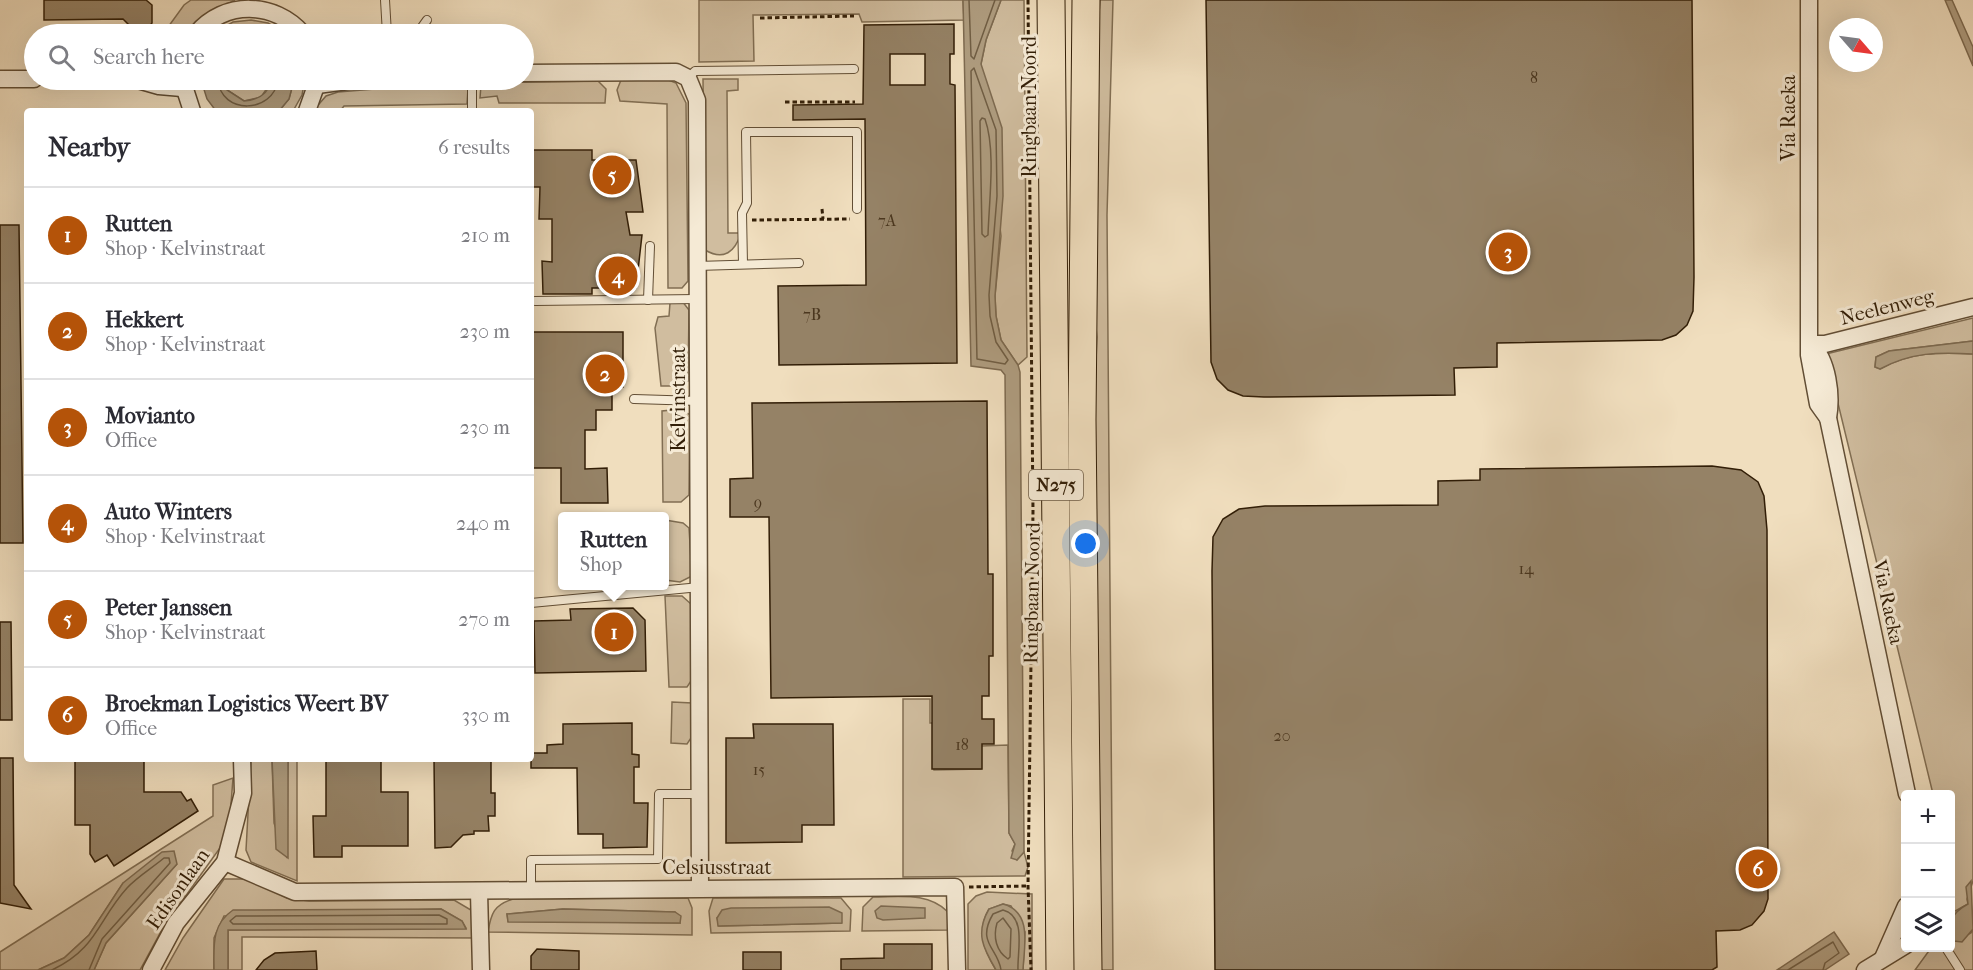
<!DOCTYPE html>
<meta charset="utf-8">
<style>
:root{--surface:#fff;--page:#f7f7f7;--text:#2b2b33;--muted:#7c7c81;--line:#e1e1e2;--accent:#b45309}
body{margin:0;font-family:"IM FELL French Canon",serif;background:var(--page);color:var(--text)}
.controls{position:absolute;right:18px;bottom:18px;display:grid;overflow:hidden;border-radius:6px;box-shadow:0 6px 24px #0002}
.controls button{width:54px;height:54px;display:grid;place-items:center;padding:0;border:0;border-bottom:2px solid var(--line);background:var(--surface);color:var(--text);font:30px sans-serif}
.compass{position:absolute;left:1829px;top:18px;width:54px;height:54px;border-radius:50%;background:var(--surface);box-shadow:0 6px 24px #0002;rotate:118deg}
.you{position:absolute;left:1086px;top:544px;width:21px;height:21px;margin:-15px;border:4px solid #fff;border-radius:50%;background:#1a73e8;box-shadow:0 0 0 9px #1a73e833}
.badge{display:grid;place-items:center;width:39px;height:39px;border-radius:50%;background:var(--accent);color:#fff;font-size:20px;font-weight:700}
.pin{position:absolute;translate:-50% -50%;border:3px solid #fff;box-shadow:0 2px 6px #0006}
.popup{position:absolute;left:558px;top:512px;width:111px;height:78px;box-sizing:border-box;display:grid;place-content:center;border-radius:6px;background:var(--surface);filter:drop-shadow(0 2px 4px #0005);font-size:20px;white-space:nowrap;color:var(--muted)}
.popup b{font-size:22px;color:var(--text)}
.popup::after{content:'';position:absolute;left:50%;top:100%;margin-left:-12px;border:12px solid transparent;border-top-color:var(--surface)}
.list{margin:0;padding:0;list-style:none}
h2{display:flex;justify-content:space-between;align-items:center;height:78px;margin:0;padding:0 24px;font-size:26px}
h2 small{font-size:20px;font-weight:400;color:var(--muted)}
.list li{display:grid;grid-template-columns:39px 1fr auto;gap:18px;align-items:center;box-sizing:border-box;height:96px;padding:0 24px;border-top:2px solid var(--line)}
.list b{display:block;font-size:22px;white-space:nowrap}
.list p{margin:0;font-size:20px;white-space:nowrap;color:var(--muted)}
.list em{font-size:20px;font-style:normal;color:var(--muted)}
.icon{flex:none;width:33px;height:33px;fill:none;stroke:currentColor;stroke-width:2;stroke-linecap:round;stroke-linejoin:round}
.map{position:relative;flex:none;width:1973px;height:970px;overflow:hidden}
.search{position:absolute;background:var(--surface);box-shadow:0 6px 24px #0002;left:24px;top:24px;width:510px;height:66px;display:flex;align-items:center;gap:15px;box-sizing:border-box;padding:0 21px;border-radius:33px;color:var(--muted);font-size:22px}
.panel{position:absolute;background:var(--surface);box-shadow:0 6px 24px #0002;left:24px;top:108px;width:510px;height:654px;border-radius:6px}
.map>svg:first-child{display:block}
.green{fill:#d0bd9f;stroke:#816e53;stroke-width:1.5;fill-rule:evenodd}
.water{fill:#af9d80;stroke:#7d6a50;stroke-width:1.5}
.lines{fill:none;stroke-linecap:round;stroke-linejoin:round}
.shore{stroke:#705e44;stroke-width:1.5}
.building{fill:#958266;stroke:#321e07;stroke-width:1.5;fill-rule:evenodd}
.lane-casing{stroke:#624e35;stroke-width:10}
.street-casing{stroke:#624e35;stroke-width:19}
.primary-casing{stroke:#321e07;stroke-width:29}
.path{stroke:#321e07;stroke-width:3;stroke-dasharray:4.5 3;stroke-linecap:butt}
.lane{stroke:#f5ead5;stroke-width:8}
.street{stroke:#f5ead5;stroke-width:16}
.primary{stroke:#f0debe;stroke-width:27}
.labels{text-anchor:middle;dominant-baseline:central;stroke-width:6;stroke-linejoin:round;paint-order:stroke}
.number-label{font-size:16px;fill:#4b371f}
.shield{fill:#f5ead5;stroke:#6c5b45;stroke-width:1.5}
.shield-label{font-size:18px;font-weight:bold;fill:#321e07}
.street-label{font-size:20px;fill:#321e07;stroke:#f5ead5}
</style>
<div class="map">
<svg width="1973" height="970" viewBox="0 0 1973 970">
<rect width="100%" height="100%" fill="#f0debe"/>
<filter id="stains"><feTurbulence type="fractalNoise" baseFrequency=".00333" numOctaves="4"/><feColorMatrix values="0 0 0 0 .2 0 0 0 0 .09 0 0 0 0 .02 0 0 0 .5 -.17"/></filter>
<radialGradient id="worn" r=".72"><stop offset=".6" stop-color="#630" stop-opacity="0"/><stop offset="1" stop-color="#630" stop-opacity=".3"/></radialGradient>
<g class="green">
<path d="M191 0H235C215 11 200 16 186 34H163L184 5Z"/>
<polygon points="699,0 963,0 964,20 862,22 859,14 753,15 754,61 699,62"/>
<polygon points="1001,0 1024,0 1027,357 1018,365 1001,340 996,316 995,296 1001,236 981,64 986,40"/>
<polygon points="1100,0 1113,0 1107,215 1113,970 1096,970 1094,407 1097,337 1091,278 1095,66"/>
<path d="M251 20 268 23 287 34C273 34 262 30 249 29 236 29 225 34 212 34L233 22Z"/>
<polygon points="666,79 676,83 686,103 688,281 682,288 668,288 667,104 620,101 617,90 621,80"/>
<path d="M703 79H738V90L727 91 728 233H741C735 252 724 261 705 250Z"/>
<polygon points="223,80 272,80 272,81 261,97 244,101 227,90"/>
<polygon points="294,80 305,80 302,95 293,111 279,111 289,99"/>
<polygon points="598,81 606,89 605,103 499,103 497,96 480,98 481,85 485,83"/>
<polygon points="462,82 468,89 467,104 344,106 340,111 313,111 326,96 338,92"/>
<polygon points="682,301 689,310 688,381 680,386 661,386 655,328 658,317 669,316 670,303"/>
<path d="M1973 318V341L1889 351 1876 357 1875 367 1880 369C1911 352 1939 352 1973 354V881L1967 899 1968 904 1955 911 1951 920 1950 794H1933L1826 354Z"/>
<polygon points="682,409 690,415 689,495 681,502 663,502 662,411"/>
<polygon points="665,520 683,523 689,528 692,576 680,582 665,580"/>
<polygon points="665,596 682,596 691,604 691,681 687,687 669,687"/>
<polygon points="903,699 930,699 930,723 945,723 933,745 934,770 981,769 981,746 1008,745 1009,833 1015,844 1012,851 1017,860 1024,852 1028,867 1025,876 903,877"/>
<polygon points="672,702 692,703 691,738 687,744 671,743"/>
<polygon points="251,759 272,759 274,823 287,858 288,759 297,759 297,881 251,862 246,850"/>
<polygon points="233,778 230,817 220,848 164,926 140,970 94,970 106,943 177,864 123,883 89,935 64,958 38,970 0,970 0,952 213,816 213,785"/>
<polygon points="224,879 250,879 287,898 309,901 454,900 476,913 481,938 242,937 242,970 228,970 228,930 466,928 462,921 441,909 224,916 214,938 214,970 165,970 183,938"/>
<path d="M987 892 1032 894V970H1023L1025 932 1011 906 1003 904 989 909C976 931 984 950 996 970H968V904L976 896Z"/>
<path d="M873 897C900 897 928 892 948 912L949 930 862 931 863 907Z"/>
<path d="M688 898 692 908V935L488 932C491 913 494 905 513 899ZM563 909 675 912 680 923 508 921 507 914Z"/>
<path d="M713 898H841L851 910 850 931 711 933 709 911ZM717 918 842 923 719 926Z"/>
<polygon points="1973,929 1973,970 1915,970 1931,948 1950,948 1951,932 1954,941 1971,933"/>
</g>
<g class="water">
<polygon points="963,0 1001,0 986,40 981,64 1002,128 1003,196 995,296 996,316 1001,340 1018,365 1020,372 1024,840 1024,852 1017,860 1011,858 1015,844 1009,833 1005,375 1001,370 971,366"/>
<polygon points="1945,0 1952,0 1973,47 1973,66"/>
<path d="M201 80H223L227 90 244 101C259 100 268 94 272 80H294L289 99 279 111H216L207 99Z"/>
<path d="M1973 341V354C1939 352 1911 352 1880 369L1875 367 1876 357 1889 351Z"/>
<polygon points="272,759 288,759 288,858 276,849"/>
<polygon points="174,851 177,864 106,943 94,970 38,970 64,958 89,935 123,883 162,852"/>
<path d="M1971 881 1973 929 1962 942 1954 941C1947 923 1951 913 1968 904L1966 887Z"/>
<path d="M1003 904C1033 912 1024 947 1023 970H996C983 948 975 933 989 909Z"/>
<polygon points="881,906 925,908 925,918 883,920 877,918 875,911"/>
<polygon points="829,907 842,913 842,923 718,926 717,918 722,910 731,908"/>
<path d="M441 909 462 921 466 929 228 930V970H214C214 946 211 925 233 910Z"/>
<polygon points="563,909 675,912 681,916 680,923 508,922 507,914"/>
<polygon points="1834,932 1849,954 1825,970 1777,970"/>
</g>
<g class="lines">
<g class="shore">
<polyline points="969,0 971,56 974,59 995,0"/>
<polygon points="974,68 996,130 997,196 989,295 990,316 996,342 1008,360 1005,364 977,359 971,71"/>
<path d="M218 80C221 115 273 114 278 80"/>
<path d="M982 118 985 119C996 150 989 201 988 235L985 237 982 234 980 121Z"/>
<polygon points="439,915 447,919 447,924 233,924 230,921 236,916"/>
<path d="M1003 918 1011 929 1010 957 1008 959C996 951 993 937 997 923Z"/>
<path d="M52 970C97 949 98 920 127 888 137 877 152 868 164 858H169L170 863 102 939 89 970"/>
<path d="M1001 970C998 948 976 943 993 914L1003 910C1027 916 1017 952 1018 970"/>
<polyline points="1788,970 1833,942 1839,953 1825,963 1823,970"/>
</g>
</g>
<g class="building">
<polygon points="44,0 146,0 152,5 152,23 148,28 132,28 123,19 44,20"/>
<polygon points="1206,0 1692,0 1694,277 1693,311 1687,325 1676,335 1662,340 1497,343 1497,367 1454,368 1455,395 1264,397 1243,396 1228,390 1217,379 1211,362"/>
<path d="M954 24V54H950V84L955 85 957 363 779 365 778 286 866 285 865 119 793 120V105L863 104 864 25ZM890 54H925V85H890Z"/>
<polygon points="531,150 592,150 592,160 636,160 643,212 626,212 630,235 642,235 636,288 592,288 592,294 543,294 542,261 552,262 552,219 539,219 540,187 531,187"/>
<polygon points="0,225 19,225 23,543 0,543"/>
<polygon points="531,332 623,332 623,387 612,387 612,410 596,410 596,430 585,430 585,469 607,468 608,503 561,503 561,468 531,468"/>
<polygon points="987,401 988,574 993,574 993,656 989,656 989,696 982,696 982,719 994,719 994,744 982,744 982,769 932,769 932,696 771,698 769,517 730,517 730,479 753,478 752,403"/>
<polygon points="1712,466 1741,470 1758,482 1764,496 1767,530 1768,899 1764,911 1752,925 1740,930 1716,931 1717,967 1712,970 1215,970 1212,571 1213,537 1223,519 1239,509 1265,506 1438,505 1438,481 1480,480 1480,469"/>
<polygon points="633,608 645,620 646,671 535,673 534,621 571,620 570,609"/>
<polygon points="0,622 11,622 12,720 0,720"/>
<polygon points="632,723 632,754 639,755 639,767 634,767 634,803 648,803 647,847 603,848 603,834 578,834 577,768 531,768 531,753 547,753 547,745 563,744 563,724"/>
<polygon points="753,724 833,724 834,825 802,825 802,842 726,843 726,738 754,738"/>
<polygon points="0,758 13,758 14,885 31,909 0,903"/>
<polygon points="75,759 144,759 144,792 181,792 187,801 191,799 198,811 114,866 107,855 95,862 90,854 90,825 75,825"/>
<polygon points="326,759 381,759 381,792 408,792 408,846 342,846 342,857 314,857 313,816 326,816"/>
<polygon points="434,759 491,759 491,793 495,793 495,816 488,816 489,831 474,831 474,834 463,835 451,847 435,848"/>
<polygon points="884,944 932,944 932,970 841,970 841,959 884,958"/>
<polygon points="537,949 579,951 579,970 531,970 531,956"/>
<polygon points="316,951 317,970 256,970 264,960 275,953"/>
<rect x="743" y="952" width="38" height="18"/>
</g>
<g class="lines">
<g class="lane-casing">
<g id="lane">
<polyline points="385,0 387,34"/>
<polyline points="417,34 427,20"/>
<polyline points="688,78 695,71 854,69"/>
<polyline points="472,111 472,80"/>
<polyline points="743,264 742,213 747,203 746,132 857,132 857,209"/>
<polyline points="697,266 799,263"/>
<polyline points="648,300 650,246"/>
<polyline points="535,301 697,299"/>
<polyline points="634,399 699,401"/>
<polyline points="531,603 700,587"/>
<polyline points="531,891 531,860 658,859 659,794 700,794"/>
<polyline points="1946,948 1960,970"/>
</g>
</g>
<g class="street-casing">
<g id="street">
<polyline points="1809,0 1809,355 1818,404 1828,418"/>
<path d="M196 34C224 0 275 1 303 34"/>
<polyline points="524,73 676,72 688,78 697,100 700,888"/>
<polyline points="0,79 34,79"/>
<polyline points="138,80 159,86 182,88"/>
<polyline points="182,80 192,111"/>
<polyline points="317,85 355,80"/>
<polyline points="307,111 318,80"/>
<path d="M1811 344C1828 361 1832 395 1828 418L1907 794"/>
<polyline points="1811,344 1825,344 1973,307"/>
<polyline points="225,862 295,892 955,887 957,970"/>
<polyline points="479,892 481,970"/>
<polyline points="1883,958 1906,906"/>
<polyline points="151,970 176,923 225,862 243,793 242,759"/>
<polyline points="1865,970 1906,945"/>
</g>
</g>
<g class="primary-casing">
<g id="primary">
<polyline points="1051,0 1060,970"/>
<polyline points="1086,0 1082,420 1088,970"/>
</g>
</g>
<g class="path">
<polyline points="1028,0 1033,511 1028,886 1031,970"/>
<polyline points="760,18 854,16"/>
<polyline points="785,102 855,102"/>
<polyline points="822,209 823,219"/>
<polyline points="752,220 850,219"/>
<polyline points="969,887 1028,886"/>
</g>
<use href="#lane" class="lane"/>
<use href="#street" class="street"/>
<use href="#primary" class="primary"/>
</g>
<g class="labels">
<g class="number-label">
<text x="1534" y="77">8</text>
<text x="887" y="220">7A</text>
<text x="812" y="314">7B</text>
<text x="758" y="502">9</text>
<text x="1526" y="568">14</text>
<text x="1282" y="735">20</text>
<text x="962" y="744">18</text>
<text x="759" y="769">15</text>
</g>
<rect class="shield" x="1029" y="470" width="54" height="30" rx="4.5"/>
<g class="shield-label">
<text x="1056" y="485">N275</text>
</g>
<g class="street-label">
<text transform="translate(1029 107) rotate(-90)">Ringbaan Noord</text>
<text transform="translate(1788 118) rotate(-90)">Via Raeka</text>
<text transform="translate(1887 307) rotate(-14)">Neelenweg</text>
<text transform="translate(678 399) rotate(-90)">Kelvinstraat</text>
<text transform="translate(1032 593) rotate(-89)">Ringbaan Noord</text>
<text transform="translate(1888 602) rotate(78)">Via Raeka</text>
<text x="717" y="867">Celsiusstraat</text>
<text transform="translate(178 889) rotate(-55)">Edisonlaan</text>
</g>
</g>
<rect width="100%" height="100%" filter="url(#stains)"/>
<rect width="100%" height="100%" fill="url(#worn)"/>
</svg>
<div class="controls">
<button>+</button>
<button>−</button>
<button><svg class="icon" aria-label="layers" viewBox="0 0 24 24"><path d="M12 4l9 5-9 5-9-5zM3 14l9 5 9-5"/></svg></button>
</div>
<svg class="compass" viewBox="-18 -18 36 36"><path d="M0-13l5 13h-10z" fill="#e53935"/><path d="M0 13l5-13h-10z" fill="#7c7c81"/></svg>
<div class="you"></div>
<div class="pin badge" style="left:614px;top:632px">1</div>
<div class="popup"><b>Rutten</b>Shop</div>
<div class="pin badge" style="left:605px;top:374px">2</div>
<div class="pin badge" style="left:1508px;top:252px">3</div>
<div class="pin badge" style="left:618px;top:276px">4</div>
<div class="pin badge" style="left:612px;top:175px">5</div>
<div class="pin badge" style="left:1758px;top:869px">6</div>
<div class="search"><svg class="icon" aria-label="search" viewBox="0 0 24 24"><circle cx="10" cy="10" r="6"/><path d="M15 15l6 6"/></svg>Search here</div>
<section class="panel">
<h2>Nearby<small>6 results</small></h2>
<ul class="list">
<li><span class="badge">1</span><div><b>Rutten</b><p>Shop · Kelvinstraat</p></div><em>210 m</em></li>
<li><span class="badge">2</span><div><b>Hekkert</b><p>Shop · Kelvinstraat</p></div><em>230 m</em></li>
<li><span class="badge">3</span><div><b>Movianto</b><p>Office</p></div><em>230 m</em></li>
<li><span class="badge">4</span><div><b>Auto Winters</b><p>Shop · Kelvinstraat</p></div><em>240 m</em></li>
<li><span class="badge">5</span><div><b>Peter Janssen</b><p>Shop · Kelvinstraat</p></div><em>270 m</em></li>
<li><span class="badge">6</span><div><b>Broekman Logistics Weert BV</b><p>Office</p></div><em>330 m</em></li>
</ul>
</section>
</div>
